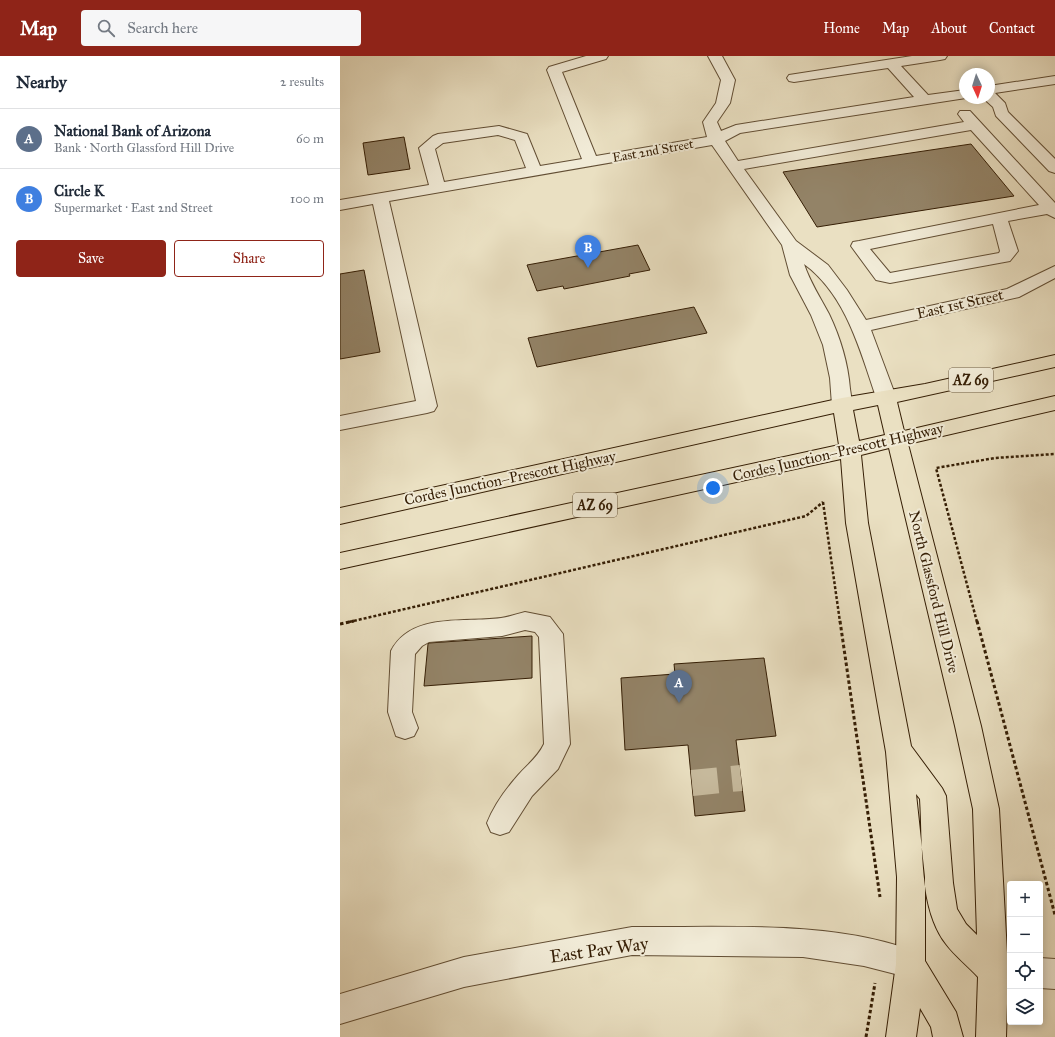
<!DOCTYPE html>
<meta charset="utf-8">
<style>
:root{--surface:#fff;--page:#f6f6f7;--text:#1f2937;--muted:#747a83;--line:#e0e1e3;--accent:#8f2418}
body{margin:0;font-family:"IM FELL Great Primer",serif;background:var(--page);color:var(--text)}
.controls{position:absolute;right:12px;bottom:12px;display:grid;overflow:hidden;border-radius:4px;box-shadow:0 2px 10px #0003}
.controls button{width:36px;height:36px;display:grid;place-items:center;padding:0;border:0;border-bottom:1px solid var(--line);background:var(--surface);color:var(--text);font:20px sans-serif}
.compass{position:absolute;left:619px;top:12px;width:36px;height:36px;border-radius:50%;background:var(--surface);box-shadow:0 2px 10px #0003;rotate:176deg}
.you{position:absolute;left:373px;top:432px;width:14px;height:14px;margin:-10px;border:3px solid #fff;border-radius:50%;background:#1a73e8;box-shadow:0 0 0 6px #1a73e833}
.badge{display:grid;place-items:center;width:26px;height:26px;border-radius:50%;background:var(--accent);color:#fff;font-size:13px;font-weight:700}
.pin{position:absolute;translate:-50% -33px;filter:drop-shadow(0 1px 2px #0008)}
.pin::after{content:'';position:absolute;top:21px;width:14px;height:12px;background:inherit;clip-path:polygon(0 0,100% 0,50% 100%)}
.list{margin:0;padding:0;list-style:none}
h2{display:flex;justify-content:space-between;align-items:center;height:52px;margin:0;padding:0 16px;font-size:17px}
h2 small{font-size:13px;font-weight:400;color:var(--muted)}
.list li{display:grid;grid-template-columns:26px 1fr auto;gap:12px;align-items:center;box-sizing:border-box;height:60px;padding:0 16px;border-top:1px solid var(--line)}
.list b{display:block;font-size:15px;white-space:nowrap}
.list p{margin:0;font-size:13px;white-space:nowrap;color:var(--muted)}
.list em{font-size:13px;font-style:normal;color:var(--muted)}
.actions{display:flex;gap:8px;padding:12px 16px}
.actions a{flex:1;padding:9px 0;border:1px solid var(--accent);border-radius:4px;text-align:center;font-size:14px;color:var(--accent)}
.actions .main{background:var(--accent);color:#fff}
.icon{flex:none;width:22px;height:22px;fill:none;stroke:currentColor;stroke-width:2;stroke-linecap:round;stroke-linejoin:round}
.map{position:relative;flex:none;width:715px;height:981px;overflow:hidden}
header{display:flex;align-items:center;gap:24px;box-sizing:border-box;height:56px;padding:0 20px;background:var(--accent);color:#fff}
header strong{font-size:19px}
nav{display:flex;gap:22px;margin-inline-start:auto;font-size:14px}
.search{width:280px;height:36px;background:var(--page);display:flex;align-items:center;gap:10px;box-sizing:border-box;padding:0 14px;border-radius:4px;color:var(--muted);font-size:15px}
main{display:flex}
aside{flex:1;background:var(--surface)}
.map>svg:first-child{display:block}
.building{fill:#938367;stroke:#351e05}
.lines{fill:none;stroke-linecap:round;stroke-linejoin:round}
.minor-tunnel{stroke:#c6b99c;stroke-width:26;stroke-dasharray:26 14;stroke-linecap:butt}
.minor-casing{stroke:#624e34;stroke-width:2}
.major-casing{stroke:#351e05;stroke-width:2}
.path-far1{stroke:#351e05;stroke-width:2.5;stroke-dasharray:3 2;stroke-linecap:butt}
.path{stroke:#351e05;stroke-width:3;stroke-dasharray:3.5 2.5;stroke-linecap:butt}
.minor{fill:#f1ebd7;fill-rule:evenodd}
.major{fill:#eae0c2;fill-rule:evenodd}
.labels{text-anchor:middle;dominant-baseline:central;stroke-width:4;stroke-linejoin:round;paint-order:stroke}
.far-street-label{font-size:13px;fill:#351e05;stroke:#f1ebd7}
.shield{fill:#f1ebd7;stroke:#6d5c44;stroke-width:1}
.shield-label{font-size:14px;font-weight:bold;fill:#351e05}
.street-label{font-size:15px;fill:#351e05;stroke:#f1ebd7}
.near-street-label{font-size:18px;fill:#351e05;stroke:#f1ebd7}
</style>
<header>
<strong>Map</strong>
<div class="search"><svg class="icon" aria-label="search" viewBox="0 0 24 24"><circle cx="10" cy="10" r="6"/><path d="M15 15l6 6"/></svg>Search here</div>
<nav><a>Home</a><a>Map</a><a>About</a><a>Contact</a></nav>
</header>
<main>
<aside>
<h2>Nearby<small>2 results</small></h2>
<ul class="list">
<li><span class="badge" style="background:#5c6f8a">A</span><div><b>National Bank of Arizona</b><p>Bank · North Glassford Hill Drive</p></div><em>60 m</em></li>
<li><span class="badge" style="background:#3f7fe0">B</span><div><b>Circle K</b><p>Supermarket · East 2nd Street</p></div><em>100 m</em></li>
</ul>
<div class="actions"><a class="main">Save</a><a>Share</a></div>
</aside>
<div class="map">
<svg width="715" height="981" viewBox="0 0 715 981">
<rect width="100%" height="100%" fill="#eae0c2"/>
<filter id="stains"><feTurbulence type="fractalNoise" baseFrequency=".005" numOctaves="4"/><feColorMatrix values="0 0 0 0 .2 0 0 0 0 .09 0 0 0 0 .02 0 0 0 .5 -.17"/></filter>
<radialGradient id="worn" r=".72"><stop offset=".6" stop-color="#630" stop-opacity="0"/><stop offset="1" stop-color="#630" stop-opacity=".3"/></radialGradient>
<g class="building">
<polygon points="64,81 70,113 28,119 23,87"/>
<polygon points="631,88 674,140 477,171 443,116"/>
<polygon points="298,189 310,214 289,218 290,220 224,233 223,230 197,235 187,209"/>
<polygon points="24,214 40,296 0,303 0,218"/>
<polygon points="354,251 367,277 197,311 188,282"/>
<polygon points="192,580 192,622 84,630 88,588 89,587"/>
<polygon points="424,602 436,680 396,684 405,755 355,760 348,689 285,694 281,622 335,618 334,608"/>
</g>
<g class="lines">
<polyline class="minor-tunnel" points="352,727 401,722"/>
<g class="minor-casing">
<g id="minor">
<path d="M246 0H268L266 3 222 16 256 100 367 81 363 66 376 47 381 24 368 0H382L395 24 390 47 377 66 381 75 396 69 574 41 548 12 454 26 449 25 447 22 449 19 572 0H607L605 3 600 4 561 10 588 39 625 34 626 42 400 77 385 85 398 105 624 66 618 58 620 55H630L715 147V162L707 158 668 165 678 195 670 205 550 227 536 224 511 190 513 186 519 185 699 149 631 74 404 113 456 185 488 209 507 234 526 264 667 233 715 210V222L679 241 531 274 556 341 553 346 546 348 539 346 536 341C520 294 506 239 464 208 470 226 480 241 489 258 500 281 508 307 510 333 511 340 513 347 509 354L502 356 495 354 492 349 490 322 483 289 471 259 450 219 442 189 372 89 49 145 97 350 94 355 87 357 0 374V360L76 345 33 148 0 154V144L89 129 79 92 93 80 98 78 159 70 187 78 200 110 242 103 207 14 209 11ZM158 79 175 84 186 112 104 126 95 93 103 87ZM653 168 660 195 659 197 550 217 530 193Z"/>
<polygon points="715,20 715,28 655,37 665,47 668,56 715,103 715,117 709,115 656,60 653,51 643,42 649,42 649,30"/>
<path d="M185 556 210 561 223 578 230 688 218 713 192 740 169 776 160 779 151 776 147 767C153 752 163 737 174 724 184 711 197 703 204 688L199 581 195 576 185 574 162 580 89 586 82 590 75 598 72 656 78 672 74 680 65 683 56 680 48 656 51 595C71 556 124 567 161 562 169 561 177 558 185 556Z"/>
<path d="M292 871C381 872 498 863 581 898L586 908 581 918 571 922 524 910 463 901 292 899 124 931 0 968V938L124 901Z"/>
<polygon points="700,902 715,903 715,933 700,932"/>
</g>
</g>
<g class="major-casing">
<path id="major" d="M715 299V311L557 346 564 375 715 340V354L568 388 641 670 659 753 668 915 666 981H636L638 921C628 910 615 900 606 888 578 852 583 788 580 743L576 738 585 821V905L616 956 623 981H593L591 971 580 952 576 981H546L556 908 557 821 546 696 506 467 501 403 0 513V497L499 389 494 357 0 468V452L502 342 585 328ZM538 349 545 379 519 385 513 354ZM549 392 615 670 633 753 637 879 626 868 617 853 613 827 606 740 602 732 571 690 528 467 521 399Z"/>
</g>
<g class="path-far1">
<polyline points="483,446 500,566"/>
<polyline points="9,566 466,460 483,446"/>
<polyline points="637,566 596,412 655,402 715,398"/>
</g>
<g class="path">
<polyline points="500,565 540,841"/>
<polyline points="637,565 715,859"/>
<polyline points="0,568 14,565"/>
<polyline points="526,981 535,927"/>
</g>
<use href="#minor" class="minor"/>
<use href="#major" class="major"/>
</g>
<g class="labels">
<g class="far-street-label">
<text transform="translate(313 95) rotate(-10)">East 2nd Street</text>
</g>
<g class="shield">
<rect x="609" y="312" width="44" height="24" rx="3"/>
<rect x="233" y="437" width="44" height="24" rx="3"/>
</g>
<g class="shield-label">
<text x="631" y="324">AZ 69</text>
<text x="255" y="449">AZ 69</text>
</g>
<g class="street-label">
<text transform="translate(620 248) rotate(-13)">East 1st Street</text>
<text transform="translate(498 396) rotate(-13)">Cordes Junction–Prescott Highway</text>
<text transform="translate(170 422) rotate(-12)">Cordes Junction–Prescott Highway</text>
<text transform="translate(594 536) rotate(76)">North Glassford Hill Drive</text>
</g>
<g class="near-street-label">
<text transform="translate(259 894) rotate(-8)">East Pav Way</text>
</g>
</g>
<rect width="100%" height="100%" filter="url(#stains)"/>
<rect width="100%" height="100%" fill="url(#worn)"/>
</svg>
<div class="controls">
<button>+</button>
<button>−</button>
<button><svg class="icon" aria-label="locate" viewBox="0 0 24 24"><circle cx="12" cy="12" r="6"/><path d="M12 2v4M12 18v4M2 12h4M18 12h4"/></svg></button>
<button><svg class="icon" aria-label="layers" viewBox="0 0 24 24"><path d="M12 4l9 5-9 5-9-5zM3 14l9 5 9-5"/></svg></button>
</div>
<svg class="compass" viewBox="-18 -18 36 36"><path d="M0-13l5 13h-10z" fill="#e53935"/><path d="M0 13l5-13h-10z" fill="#747a83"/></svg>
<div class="you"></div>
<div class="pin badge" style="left:339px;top:647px;background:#5c6f8a">A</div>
<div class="pin badge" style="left:248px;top:212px;background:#3f7fe0">B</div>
</div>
</main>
